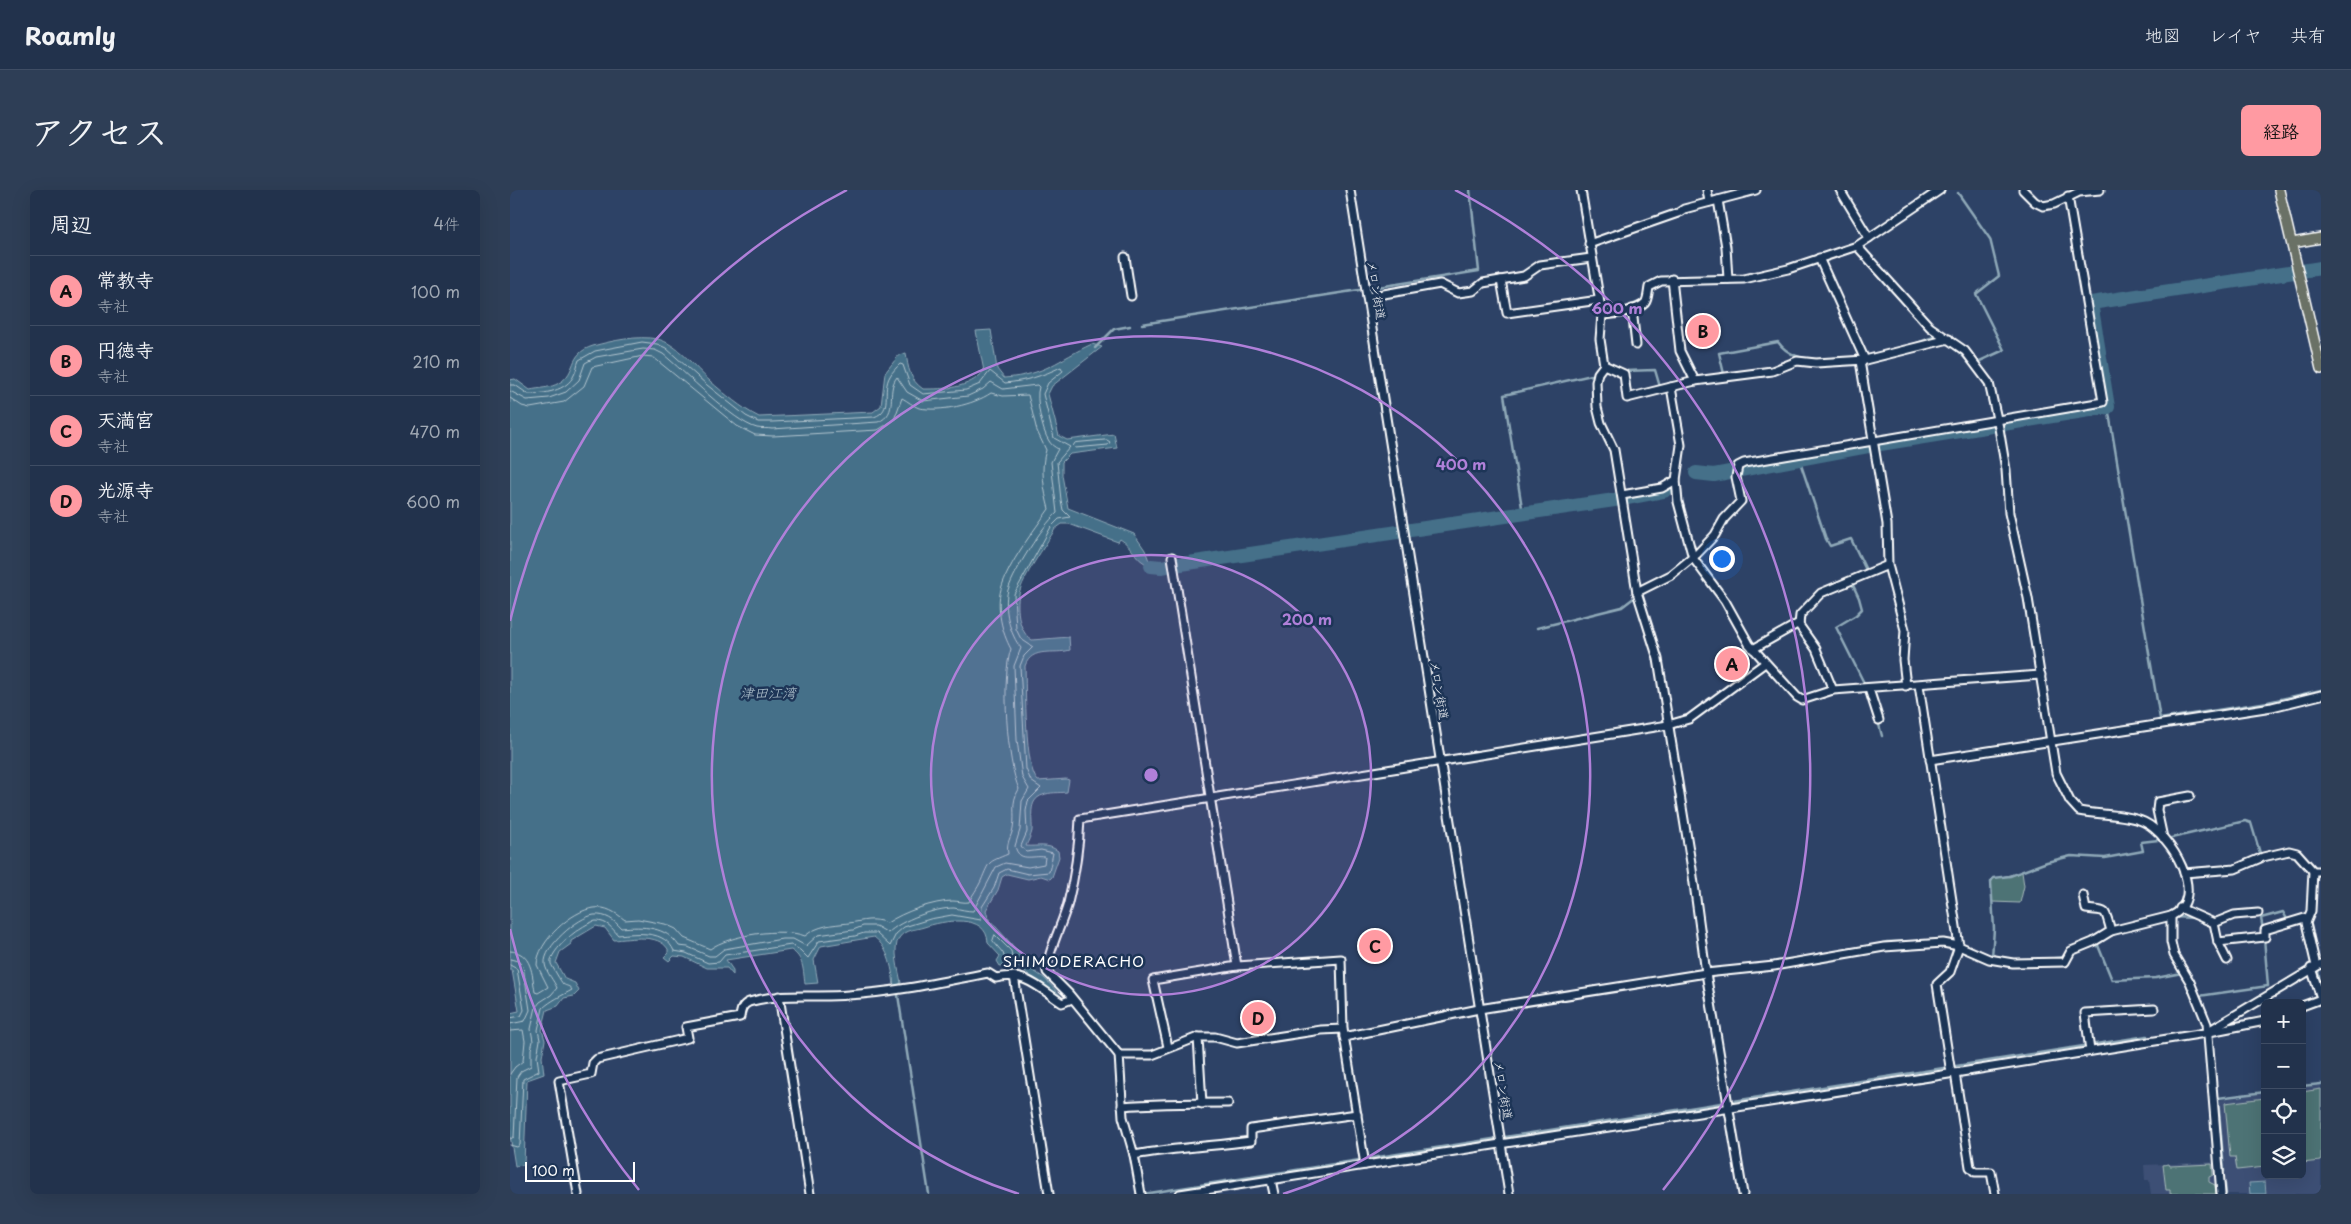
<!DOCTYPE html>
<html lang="ja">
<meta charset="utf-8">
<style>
:root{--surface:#22324c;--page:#2e3e56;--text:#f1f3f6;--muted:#a2aab5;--line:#3f4d64;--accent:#ff9aa2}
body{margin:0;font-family:"Playpen Sans","Klee One",sans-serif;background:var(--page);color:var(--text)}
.controls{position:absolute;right:15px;bottom:15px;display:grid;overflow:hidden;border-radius:8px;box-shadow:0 5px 20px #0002}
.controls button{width:45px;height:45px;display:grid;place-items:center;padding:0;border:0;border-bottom:1px solid var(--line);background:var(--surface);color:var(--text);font:25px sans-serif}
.scale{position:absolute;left:15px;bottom:12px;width:110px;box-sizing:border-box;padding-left:5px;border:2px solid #fff;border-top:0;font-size:14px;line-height:18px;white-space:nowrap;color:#fff;-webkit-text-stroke:4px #1d3557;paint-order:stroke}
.you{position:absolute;left:1211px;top:368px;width:18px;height:18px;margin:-12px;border:4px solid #fff;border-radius:50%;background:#1a73e8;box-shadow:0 0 0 8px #1a73e833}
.badge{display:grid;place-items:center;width:32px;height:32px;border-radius:50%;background:var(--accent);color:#111;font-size:16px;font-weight:700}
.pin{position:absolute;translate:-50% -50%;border:2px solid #fff;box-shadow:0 1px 5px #0006}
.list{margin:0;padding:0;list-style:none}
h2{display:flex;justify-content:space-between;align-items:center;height:65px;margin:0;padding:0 20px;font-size:21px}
h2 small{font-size:16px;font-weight:400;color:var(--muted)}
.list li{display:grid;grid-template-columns:32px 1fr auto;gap:15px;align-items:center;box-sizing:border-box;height:70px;padding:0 20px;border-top:1px solid var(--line)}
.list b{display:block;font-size:19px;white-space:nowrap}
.list p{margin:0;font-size:16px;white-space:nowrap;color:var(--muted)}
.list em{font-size:16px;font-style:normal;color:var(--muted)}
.icon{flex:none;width:28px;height:28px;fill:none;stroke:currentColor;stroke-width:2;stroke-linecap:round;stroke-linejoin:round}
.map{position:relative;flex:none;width:1811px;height:1004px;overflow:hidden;border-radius:8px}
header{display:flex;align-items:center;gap:30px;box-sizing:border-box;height:70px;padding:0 25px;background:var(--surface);border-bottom:1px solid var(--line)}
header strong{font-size:24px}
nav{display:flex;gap:28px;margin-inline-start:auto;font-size:18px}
.intro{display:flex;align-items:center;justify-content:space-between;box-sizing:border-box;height:120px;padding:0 30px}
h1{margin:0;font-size:35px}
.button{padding:12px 22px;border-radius:8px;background:var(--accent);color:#111;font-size:18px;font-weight:700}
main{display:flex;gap:30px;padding:0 30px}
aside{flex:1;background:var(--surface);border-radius:8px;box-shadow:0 5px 20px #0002}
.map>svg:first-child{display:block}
.built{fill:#3d5074}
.green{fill:#4e7374;stroke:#a6b9ba}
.water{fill:#447089;stroke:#8fa9b8}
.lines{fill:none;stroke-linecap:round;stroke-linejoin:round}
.shore{stroke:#b4c6d0;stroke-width:1}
.stream{stroke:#8fa9b8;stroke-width:2.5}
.river{stroke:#447089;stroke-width:14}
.minor-casing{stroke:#fff;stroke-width:11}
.major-casing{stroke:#fff;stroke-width:12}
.minor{stroke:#1d3557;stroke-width:7}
.major{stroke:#6a7166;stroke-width:9}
.ring{fill:none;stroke:#b080d9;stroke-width:2.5}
.labels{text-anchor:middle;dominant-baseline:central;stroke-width:5;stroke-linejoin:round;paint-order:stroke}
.street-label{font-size:12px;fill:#fff;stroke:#1d3557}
.water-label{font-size:14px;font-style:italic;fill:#b4c6d0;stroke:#1d3557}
.quarter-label{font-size:15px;letter-spacing:1px;fill:#fff;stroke:#1d3557}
.centre{fill:#b080d9;stroke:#1d3557;stroke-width:2.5}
.ring-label{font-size:15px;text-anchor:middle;font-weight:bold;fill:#b080d9;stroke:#1d3557;stroke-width:5;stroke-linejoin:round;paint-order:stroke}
</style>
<header>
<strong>Roamly</strong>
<nav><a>地図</a><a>レイヤ</a><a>共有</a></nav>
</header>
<div class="intro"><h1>アクセス</h1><a class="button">経路</a></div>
<main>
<aside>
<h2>周辺<small>4件</small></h2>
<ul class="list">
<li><span class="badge">A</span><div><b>常教寺</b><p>寺社</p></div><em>100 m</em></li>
<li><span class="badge">B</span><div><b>円徳寺</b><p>寺社</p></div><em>210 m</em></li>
<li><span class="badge">C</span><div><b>天満宮</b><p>寺社</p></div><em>470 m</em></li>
<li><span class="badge">D</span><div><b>光源寺</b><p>寺社</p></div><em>600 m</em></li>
</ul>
</aside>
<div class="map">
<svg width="1811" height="1004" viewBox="0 0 1811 1004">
<rect width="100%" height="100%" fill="#2d4266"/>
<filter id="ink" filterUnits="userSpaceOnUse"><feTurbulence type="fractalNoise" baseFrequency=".02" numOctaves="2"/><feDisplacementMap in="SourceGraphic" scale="10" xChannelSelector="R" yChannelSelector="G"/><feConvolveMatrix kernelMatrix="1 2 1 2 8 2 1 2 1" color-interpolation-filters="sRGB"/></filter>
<g filter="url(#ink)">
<g class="built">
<polygon points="1811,894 1811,1004 1715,1004 1708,910 1755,903 1755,985 1792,985 1792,897"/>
<polygon points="1706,972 1708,1004 1641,1004 1639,990 1635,990 1634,975"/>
</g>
<g class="green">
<polygon points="1512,682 1514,696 1510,713 1482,712 1481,692 1483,689"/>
<polygon points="1811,899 1811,971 1792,973 1792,902"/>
<polygon points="1755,908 1755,977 1727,980 1725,967 1720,967 1715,913"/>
<polygon points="1659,974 1660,976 1702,974 1703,985 1699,987 1699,992 1705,995 1706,1004 1660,1004 1660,1000 1656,1000 1653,975"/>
</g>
<g class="water">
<path d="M481 140 487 179 494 188C536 185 547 170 582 154L592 157 542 196 538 204 549 246 557 250 604 244 607 258 560 264 552 272V285L558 318 624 344 635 360 641 376C624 370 624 357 610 349L608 352 559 334H552L545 339C536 355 512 388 509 404 506 418 509 443 522 450L559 447 560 460C544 465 522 456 515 476 516 498 514 578 528 591L556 589 559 590 557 602C549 603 540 602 533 605 517 610 523 629 522 641 521 646 518 651 516 656 527 657 538 653 548 661L549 667 542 687 540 689 531 686 518 689 497 684 492 687 488 700 476 720 478 728 505 758 515 775 534 788 554 809 553 810 503 773 490 776 487 771 490 766 478 753C477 722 432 731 414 737 405 740 395 739 389 748 382 759 389 781 391 793L384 798C383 781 379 758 364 747L311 756 304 770 308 793 295 794C293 780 294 768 281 760L216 770 223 780V785L217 778H197L174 767 164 766 159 771 154 767 158 763V759C148 743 120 749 104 750L95 738 86 736 61 751V754L50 762 46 773 55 789 65 793 69 801 64 806 54 808 48 816 37 820 32 840 35 850 32 867 34 884 17 890 14 975 5 976 0 945V823L9 821 2 780H0V190L5 189 20 200C29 198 41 198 49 193 68 182 57 164 83 156 101 151 128 145 147 149 167 153 185 178 200 191 215 204 231 218 249 227L363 222 371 216 375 183 389 165 396 163C398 178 400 190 413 199 434 199 459 199 474 181L466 141Z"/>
<polygon points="1755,992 1756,1004 1740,1004 1739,993"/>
</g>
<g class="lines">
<g class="shore">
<path d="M0 195H5L18 204C34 204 57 201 64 185 67 180 67 174 69 170L85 161 132 152 147 154 156 158 197 195 236 226 248 232H262L364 227C384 220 371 201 380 186 382 182 387 177 390 174L393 175 400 195 413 204 456 200 470 194 480 181 495 193C516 191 532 186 551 177L553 181 538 193 533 204 544 248 560 257 547 272 551 310 553 320 560 327 549 329 541 337 504 404 506 439 511 449 523 457 514 466 510 476 516 579 521 591 531 598 518 611 516 621 517 642 511 656 516 662 531 660 543 663 539 682 518 684 497 679 489 683 484 698 472 717 471 730 442 725 420 729 394 737 386 744 380 756 366 743H354L345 746 309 751 298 768 290 760 281 755 215 765 209 772 198 773 176 763 164 761C155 740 128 743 108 745 102 738 97 731 86 731 74 732 38 761 41 774 42 776 51 792 53 794 57 797 59 795 62 800 53 805 40 811 33 818L28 840 30 850 27 867 29 881 13 889 10 955 7 957 0 955"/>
<path d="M0 201 17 210 39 208 56 202 69 190 75 173 86 167 133 159 145 160 153 164C174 181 223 232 247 238 252 239 257 238 262 239L368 232C390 223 375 202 387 187L397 202 413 211 458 206 473 199 481 192 493 199 527 195 529 197C525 208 532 241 539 251 541 255 545 257 548 259L541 272 547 323C532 336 504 381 498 400 493 418 500 445 511 458L504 476 507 550 512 587 519 599 512 611 510 640 505 656C509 673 522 665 535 667L534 674 518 677 495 673 486 677 463 721C457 721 450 719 444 718 425 718 391 730 378 743L366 736H353L343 740 308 745 296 756 283 749H272L214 759 205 766H199L178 757 169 756C156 736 133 736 111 738 104 730 96 724 84 725 68 727 33 757 35 774 36 782 44 791 47 798L41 805 30 812 26 817 21 839 23 851 21 859V876L11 881 7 887 4 947 0 949"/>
<path d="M0 208 12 216 20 218 54 212 74 196 82 177 133 166 143 167 227 236 245 245 263 246 368 240 384 230 392 208C398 211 403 216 409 218 431 222 463 215 481 203L493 206 518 205 527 241 536 260C530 278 534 301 539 319 524 340 498 374 491 399 486 418 492 443 501 459 491 487 497 573 509 599 500 614 506 622 503 638 501 649 496 651 498 664 477 673 480 670 471 691 468 698 462 705 459 712 454 713 448 711 443 711 424 711 393 722 377 733 362 727 354 731 339 733 322 735 308 735 295 746 272 737 219 745 200 759L174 748 166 739 155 734 128 729 115 730C106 723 96 716 84 718 62 720 27 752 27 775L38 797 28 803 25 802C22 784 22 762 0 761"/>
<polygon points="597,250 600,252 598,255 565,258 563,256 565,253"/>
<polygon points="485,745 501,761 502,768 495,769 493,763 483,751"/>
<polyline points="0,769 8,771 13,776 20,820 15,831 0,834"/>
<polyline points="0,775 7,779 14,820 11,826 0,828"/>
<polyline points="0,841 13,840 15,851 13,871 5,877 0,884"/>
</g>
<g class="stream">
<polyline points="1399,17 1422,0"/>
<polyline points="1162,29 1172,24"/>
<polyline points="1154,88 1215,86"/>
<polyline points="862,98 969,81 960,0"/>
<polyline points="1112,119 1132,111"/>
<polyline points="632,134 849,100"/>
<polyline points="1436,152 1450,163 1461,175 1494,160 1466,104 1489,86 1480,49 1448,3"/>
<polyline points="1399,156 1426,146 1431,149"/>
<polyline points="585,158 604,139 620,136"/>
<polyline points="1115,181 1145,180 1150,197"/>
<path d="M1207 185 1214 184 1209 163 1268 152C1278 166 1293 169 1311 170"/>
<polyline points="1598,217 1650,529 1758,512 1811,500"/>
<polyline points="1289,269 1316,349 1320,356 1341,349 1356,380"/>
<polyline points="1013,324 994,205 1086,184"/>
<polyline points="1172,380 1183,372"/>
<polyline points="1341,391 1349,408 1352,419 1346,425 1326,437 1356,497"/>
<polyline points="1027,438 1112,417 1125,407 1160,389"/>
<polyline points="1368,531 1372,546"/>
<polyline points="1663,727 1685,728"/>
<polyline points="1753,740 1751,728 1773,722 1777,729 1780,730"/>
<polyline points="1436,750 1448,752"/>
<polyline points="1587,753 1602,790 1646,788 1672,783"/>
<polyline points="1362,756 1377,752 1411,751"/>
<polyline points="1561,765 1586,754"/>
<polyline points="1482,768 1484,739 1481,692 1483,688 1500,686 1537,672 1561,666 1595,668 1633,661 1631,652 1657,649 1735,631 1741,633 1750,663 1754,664"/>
<polyline points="1535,769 1556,767"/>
<polyline points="1810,795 1808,780 1811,778"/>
<polyline points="1688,804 1689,806 1758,796 1754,748"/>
<polyline points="388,805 419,1004"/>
<polyline points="975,814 1050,803"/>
<polyline points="845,841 925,825"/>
<polyline points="1792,896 1811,894"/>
<polyline points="1714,981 1708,908 1755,902"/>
<polyline points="1715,994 1716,1004"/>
<polyline points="633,1004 1637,846"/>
</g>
<g class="river">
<polyline points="1186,283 1204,285 1358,256 1598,217 1581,113 1811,78"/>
<polyline points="641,376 651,377 1118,308 1154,301 1158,297"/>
</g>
<g class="minor-casing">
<g id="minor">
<polyline points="840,0 999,1004"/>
<polyline points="1071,0 1092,125 1090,149 1094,175 1114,184 1117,208 1185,191 1262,181 1287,171 1306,173 1355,170 1439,149"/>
<polyline points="1197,0 1199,12"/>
<polyline points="1330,0 1359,48"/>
<polyline points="1513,0 1525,12 1533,16 1544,14 1569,2 1590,0"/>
<polyline points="1208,10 1216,57 1218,89"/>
<polyline points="1079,54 1168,23 1174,19 1246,0"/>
<polyline points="615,67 621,106"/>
<polyline points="1309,68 1355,170"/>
<polyline points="1162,89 1170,161 1185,191"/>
<polyline points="991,90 997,123 1089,110"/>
<polyline points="857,107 930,94 948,103 963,101 973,93 1014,86 1030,75 1081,68"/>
<polyline points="1122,119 1126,155"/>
<path d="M1092 125C1104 124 1126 122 1135 113 1138 109 1138 102 1139 97L1151 91 1234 89 1278 79 1347 56 1430 0"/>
<polyline points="1350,171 1377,334 1378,375 1395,440 1393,470 1396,496"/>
<polyline points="1094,175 1088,183 1086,192 1087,217 1091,233 1104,260 1127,402 1148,469 1182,679 1196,783 1233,1004"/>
<polyline points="1161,197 1171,255 1166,290 1168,312 1183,368 1215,411 1239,454 1287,507 1292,510 1323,500 1531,485"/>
<polyline points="1112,305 1152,298 1166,290"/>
<polyline points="662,367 727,776"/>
<polyline points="1127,402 1161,385 1187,364 1205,345 1214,329 1231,311 1226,287 1228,276 1234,273 1593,212 1558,6"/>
<polyline points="1243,459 1289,433"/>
<polyline points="1409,495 1449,756 1440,782 1427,794 1441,883"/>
<polyline points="1359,499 1369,530"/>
<polyline points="1323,500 1306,459 1289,435 1290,425 1311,403 1378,375"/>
<polyline points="1420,570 1762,517 1811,505"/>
<polyline points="1653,648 1647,620 1648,612 1680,606"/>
<polyline points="1803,681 1801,721 1796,733 1806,776"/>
<polyline points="1674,683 1725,679 1753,667 1779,661 1787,663 1803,681 1811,681"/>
<path d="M1573 705 1576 719C1598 722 1594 717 1601 741"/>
<polyline points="1670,718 1704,733 1708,752 1755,747 1755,740 1798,727"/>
<polyline points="1661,726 1661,752 1664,765 1680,792 1697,834 1711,1004"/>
<polyline points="1704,733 1724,725 1748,723"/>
<polyline points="1708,752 1717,770"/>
<polyline points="1801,778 1811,808"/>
<polyline points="504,786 539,1004"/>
<polyline points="269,806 300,1004"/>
<polyline points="1792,816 1811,809"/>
<polyline points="1700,840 1811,774"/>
<polyline points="688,847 692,914"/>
<path d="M834 847 969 819 1196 783 1264 776 1374 757 1433 753 1449 756 1479 769 1503 773 1555 772 1561 761 1583 752 1601 741 1661 726C1700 708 1660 644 1634 632 1617 624 1589 625 1569 621L1560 611 1546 583 1518 408 1499 323 1496 280 1489 238 1479 193 1455 161 1420 137 1347 56"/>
<polyline points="658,857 643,790 727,776 831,769 833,839 855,975"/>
<polyline points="1580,861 1575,823 1644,819"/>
<polyline points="609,865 642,865 688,847 705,847 727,853 811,840 833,839"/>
<polyline points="1445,883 1460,977 1465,982 1481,982 1485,1004"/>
<path d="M612 916C648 913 683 913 718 913"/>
<path d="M624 965C663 958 702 956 741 951V939L847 924"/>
<polyline points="761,990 764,1004"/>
<path d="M68 1004 49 891 81 884 83 873 87 869 178 848 176 837 230 827C231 820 232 815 239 812 273 802 304 808 338 805 386 802 431 792 478 783L486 788C515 781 529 798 552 813L562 809"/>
<path d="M631 1004 624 965 613 927 609 865 559 804 537 782C535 768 554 730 558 713 565 685 569 657 570 629L1158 535 1179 529 1255 473"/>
<polyline points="670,1004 1445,883 1689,844 1755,831"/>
</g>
</g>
<g class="major-casing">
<g id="major">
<polyline points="1769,0 1811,179"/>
<polyline points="1782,53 1811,48"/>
</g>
</g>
<use href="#minor" class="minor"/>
<use href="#major" class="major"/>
</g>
</g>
<circle cx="641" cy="585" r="220" fill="#b080d9" fill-opacity=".12"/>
<g class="ring">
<circle cx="641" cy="585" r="220"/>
<path d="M509 1004A439 439 0 1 1 773 1004"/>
<path d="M129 1000A659 659 0 0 1 0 739M0 431A659 659 0 0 1 337 0M945 0A659 659 0 0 1 1153 1000"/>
</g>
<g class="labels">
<g class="street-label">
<text transform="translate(867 100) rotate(81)">メロン街道</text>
<text transform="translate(930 500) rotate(81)">メロン街道</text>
<text transform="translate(994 900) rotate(81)">メロン街道</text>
</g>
<g class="water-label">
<text x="258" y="502">津田江湾</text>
</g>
<g class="quarter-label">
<text x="564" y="770">SHIMODERACHO</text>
</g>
</g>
<circle cx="641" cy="585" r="8" class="centre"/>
<g class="ring-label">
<text x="1107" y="124">600 m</text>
<text x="951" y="280">400 m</text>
<text x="797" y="435">200 m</text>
</g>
</svg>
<div class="controls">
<button>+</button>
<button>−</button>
<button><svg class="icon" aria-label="locate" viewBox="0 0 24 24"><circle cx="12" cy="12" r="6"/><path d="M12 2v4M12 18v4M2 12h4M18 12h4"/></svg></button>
<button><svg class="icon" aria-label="layers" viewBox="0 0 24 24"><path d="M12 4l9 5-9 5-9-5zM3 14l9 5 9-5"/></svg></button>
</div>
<div class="scale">100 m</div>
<div class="you"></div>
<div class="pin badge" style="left:1222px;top:474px">A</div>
<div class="pin badge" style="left:1193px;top:141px">B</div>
<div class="pin badge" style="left:865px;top:756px">C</div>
<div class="pin badge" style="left:748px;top:828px">D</div>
</div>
</main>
